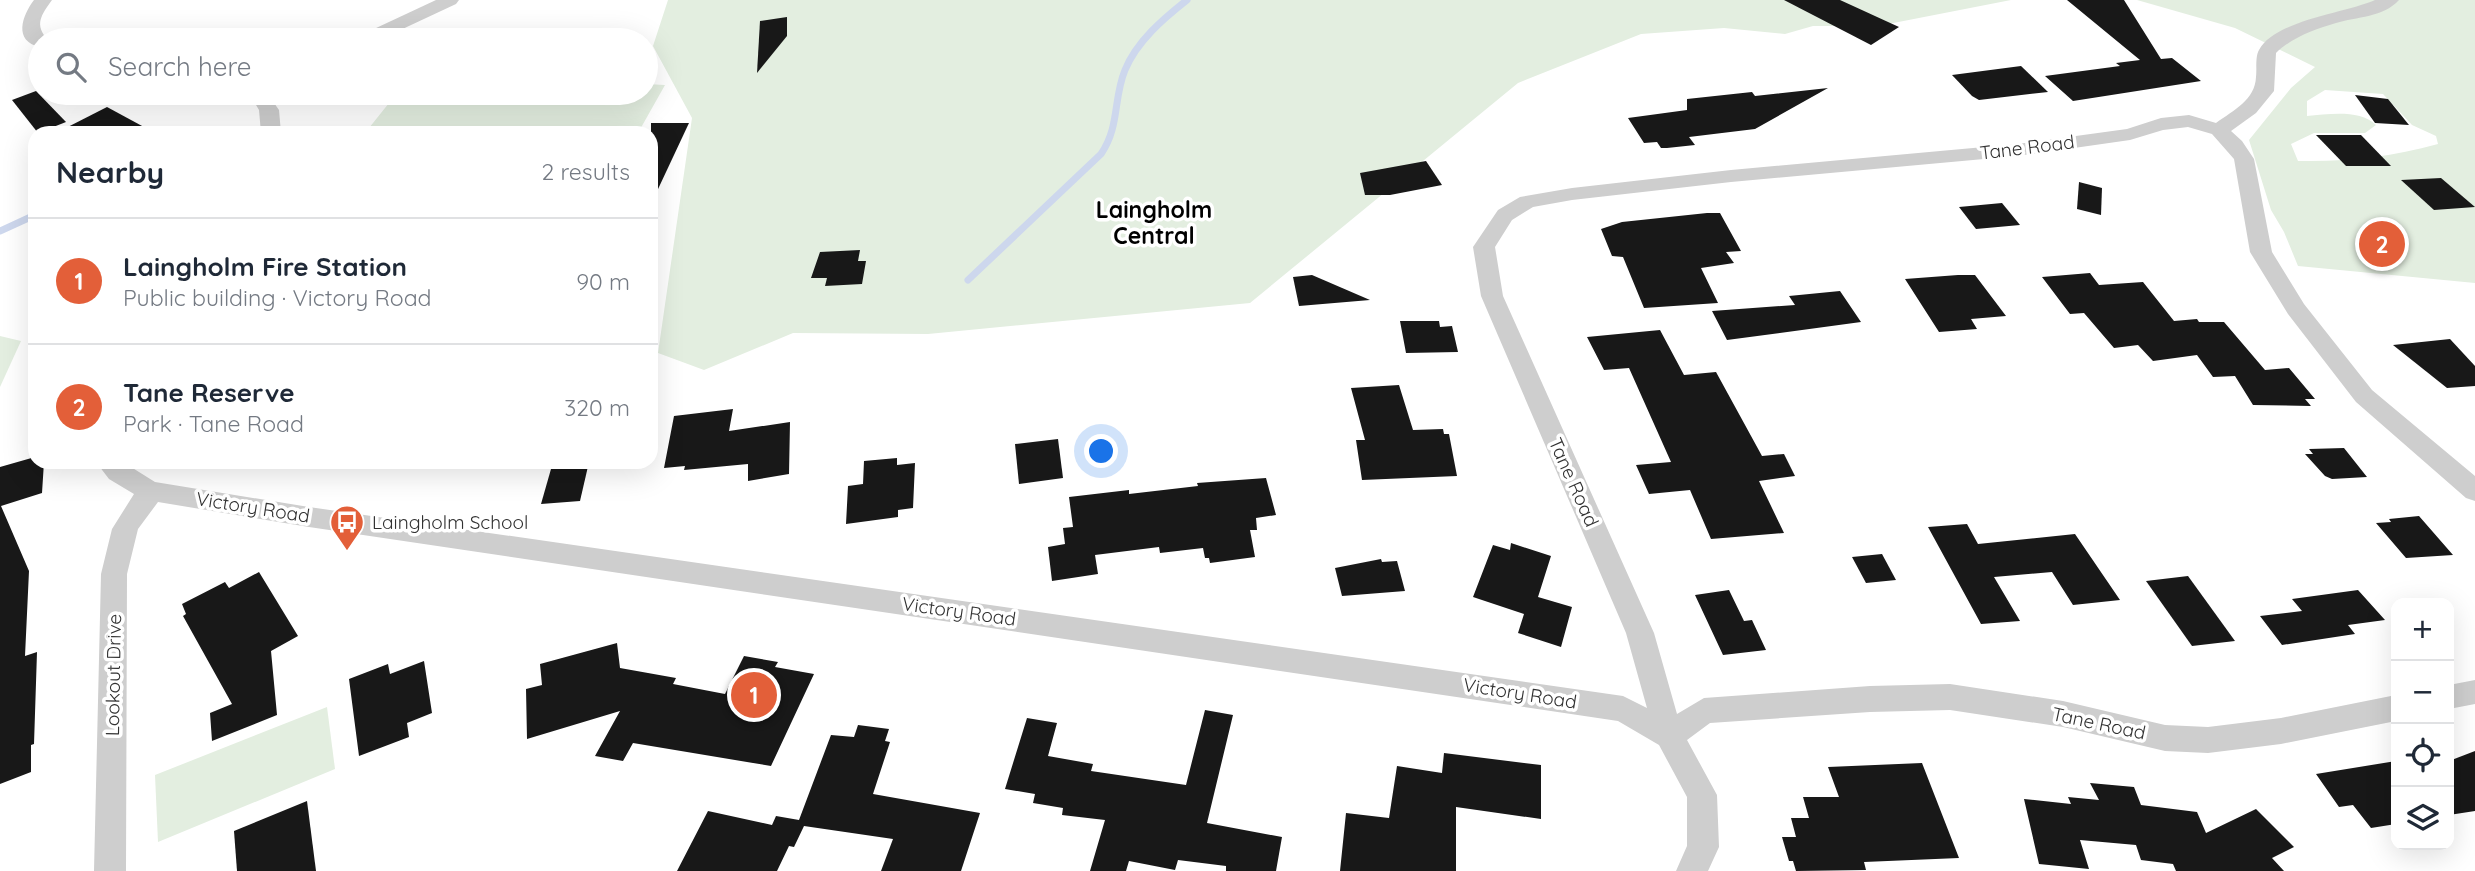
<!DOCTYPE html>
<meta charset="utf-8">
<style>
:root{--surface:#fff;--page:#f6f6f7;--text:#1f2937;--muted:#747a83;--line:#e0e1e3;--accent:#e35f39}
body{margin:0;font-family:Quicksand,sans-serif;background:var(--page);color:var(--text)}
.controls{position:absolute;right:21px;bottom:21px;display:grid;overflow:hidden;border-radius:14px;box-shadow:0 7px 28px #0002}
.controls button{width:63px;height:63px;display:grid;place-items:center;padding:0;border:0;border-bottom:2px solid var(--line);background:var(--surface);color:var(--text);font:35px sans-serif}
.you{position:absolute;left:1102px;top:452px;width:24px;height:24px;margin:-18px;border:5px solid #fff;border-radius:50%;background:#1a73e8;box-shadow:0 0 0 10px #1a73e833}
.badge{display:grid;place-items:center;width:46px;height:46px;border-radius:50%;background:var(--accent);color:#fff;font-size:23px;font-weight:700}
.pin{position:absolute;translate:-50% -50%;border:4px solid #fff;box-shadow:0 2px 7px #0006}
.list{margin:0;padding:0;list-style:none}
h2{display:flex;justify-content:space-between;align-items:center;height:91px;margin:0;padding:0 28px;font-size:30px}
h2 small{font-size:23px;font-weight:400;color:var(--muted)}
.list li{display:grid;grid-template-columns:46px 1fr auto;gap:21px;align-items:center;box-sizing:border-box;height:126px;padding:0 28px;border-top:2px solid var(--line)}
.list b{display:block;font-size:26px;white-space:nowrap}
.list p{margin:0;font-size:23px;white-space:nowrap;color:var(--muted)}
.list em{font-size:23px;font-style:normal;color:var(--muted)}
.icon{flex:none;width:38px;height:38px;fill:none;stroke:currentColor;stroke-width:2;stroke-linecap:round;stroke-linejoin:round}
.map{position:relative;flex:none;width:2475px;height:871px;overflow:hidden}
.search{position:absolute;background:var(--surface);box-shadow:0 7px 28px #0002;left:28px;top:28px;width:630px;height:77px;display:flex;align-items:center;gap:18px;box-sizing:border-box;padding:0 24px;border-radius:38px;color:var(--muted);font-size:26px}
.panel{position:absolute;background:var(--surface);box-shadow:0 7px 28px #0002;left:28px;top:126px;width:630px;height:343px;border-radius:21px}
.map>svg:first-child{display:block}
.green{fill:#e3eee0;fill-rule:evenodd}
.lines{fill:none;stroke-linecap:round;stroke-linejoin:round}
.stream{stroke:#cdd7ed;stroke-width:7}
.building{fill:#181818}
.minor{fill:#cecece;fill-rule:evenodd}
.labels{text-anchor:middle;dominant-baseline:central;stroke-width:7;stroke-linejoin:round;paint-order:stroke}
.street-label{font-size:19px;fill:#313131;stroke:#fff}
.poi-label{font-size:19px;fill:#313131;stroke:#fff;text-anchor:start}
.quarter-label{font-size:23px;font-weight:bold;fill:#000;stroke:#fff}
</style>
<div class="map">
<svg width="2475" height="871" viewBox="0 0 2475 871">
<rect width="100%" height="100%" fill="#fff"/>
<g class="green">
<polygon points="668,0 2011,0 1878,26 1813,26 1785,34 1724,28 1641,34 1518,83 1250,303 928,334 793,333 704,370 658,353 692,118 653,46"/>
<path d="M2137 0H2475V283L2298 266 2284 232 2271 210 2249 140 2291 88 2315 67 2235 28ZM2325 90 2383 94 2412 125 2436 136 2438 144C2389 157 2349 162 2298 161L2291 144 2314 133H2365L2376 125C2360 109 2329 114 2307 116V101Z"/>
<polygon points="646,84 665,85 638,133 365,133 397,93 646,93"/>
<polygon points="0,336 21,341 0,387"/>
<polygon points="327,707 335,769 158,842 155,775"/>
</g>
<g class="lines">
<g class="stream">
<polyline points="0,231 35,215"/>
<path d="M968 280 1101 154C1120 126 1113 99 1125 70 1137 41 1163 19 1187 0"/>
</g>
</g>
<g class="building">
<polygon points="1784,0 1840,0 1899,27 1871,45"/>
<polygon points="2067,0 2124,0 2161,59 2172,58 2201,81 2073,101 2045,76 2120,66 2116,63 2140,60"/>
<polygon points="787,17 787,36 757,73 760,21"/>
<polygon points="2021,66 2048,92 1979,100 1972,96 1952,75"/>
<polygon points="1828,88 1755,129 1689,137 1695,145 1667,148 1661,148 1657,142 1644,143 1628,118 1687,110 1687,99 1752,92 1755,96"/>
<polygon points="36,91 66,122 38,133 12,100"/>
<polygon points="2355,95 2388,99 2409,125 2375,123"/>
<polygon points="107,107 155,133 56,133"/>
<polygon points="651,123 689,123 651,204"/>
<polygon points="2316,135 2361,135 2391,166 2346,166"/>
<polygon points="1426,161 1442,185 1390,195 1365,195 1360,173"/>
<polygon points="2441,178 2475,207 2434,210 2401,180"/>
<polygon points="2079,182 2102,188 2101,215 2077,209"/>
<polygon points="2002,203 2020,225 1976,229 1959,207"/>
<polygon points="1707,213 1720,213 1741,251 1726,252 1734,263 1701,268 1718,303 1644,308 1623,257 1612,256 1601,229 1622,222"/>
<polygon points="860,250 858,261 866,261 862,284 825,286 827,278 811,278 820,252"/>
<polygon points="2090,273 2099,285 2143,282 2174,321 2197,319 2199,322 2224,322 2265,370 2289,368 2315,399 2305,399 2311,406 2253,405 2235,376 2213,377 2197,355 2153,361 2138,345 2114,348 2084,313 2070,314 2042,277"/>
<polygon points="1312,275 1370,300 1299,306 1293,277"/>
<polygon points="1958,275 1975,275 2006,316 1971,319 1977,329 1939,332 1905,279"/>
<polygon points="1840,291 1861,322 1727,340 1712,311 1795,305 1789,296"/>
<polygon points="1400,321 1439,321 1440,327 1452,326 1458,352 1406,353"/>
<polygon points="1660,330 1684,375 1716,372 1762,456 1784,454 1795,476 1759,481 1784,533 1711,539 1690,490 1649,494 1636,465 1671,462 1629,368 1604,370 1587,337"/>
<polygon points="2450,339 2475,366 2475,386 2447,388 2393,345"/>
<polygon points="1399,385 1413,430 1443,429 1444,434 1449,434 1457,476 1362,480 1356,440 1365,440 1351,388"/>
<polygon points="733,409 729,431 790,422 789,474 748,481 748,464 684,470 685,466 664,468 674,416"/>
<polygon points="1058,439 1063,478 1019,484 1015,444"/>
<polygon points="2344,448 2367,477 2332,479 2325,476 2305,454 2313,454 2309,449"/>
<polygon points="35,457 35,462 44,462 42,493 1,506 29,571 25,656 37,652 34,744 31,745 31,772 0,784 0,467"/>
<polygon points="897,458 897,465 915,463 913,508 898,510 898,517 846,524 848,486 863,484 864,461"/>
<polygon points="553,462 589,462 580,501 541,504"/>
<polygon points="1266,478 1276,515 1256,518 1257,530 1250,530 1255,557 1210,563 1209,558 1205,558 1203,548 1160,553 1159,547 1095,555 1098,574 1052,581 1048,547 1065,544 1063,528 1073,527 1069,497 1129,490 1129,494 1198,486 1197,483"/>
<polygon points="2419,516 2453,555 2406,558 2376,523 2391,522 2389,519"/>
<polygon points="1967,524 1978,544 2075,534 2120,600 2073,605 2052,572 1994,577 2020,621 1981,624 1928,527"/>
<polygon points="1511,543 1551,556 1538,597 1572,607 1561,647 1518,633 1524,614 1473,597 1493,545 1510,550"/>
<polygon points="1882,554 1896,580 1866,583 1852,557"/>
<polygon points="1381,559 1382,562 1397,561 1405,591 1342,596 1335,568"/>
<polygon points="259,572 298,636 271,651 277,715 212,741 210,713 232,704 183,616 186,614 182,604 225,582 229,588"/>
<polygon points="2188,576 2235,641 2192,646 2146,581"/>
<polygon points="1729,590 1744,621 1752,620 1766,650 1723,655 1695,595"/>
<polygon points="2358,590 2385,620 2348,625 2355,634 2282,645 2260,616 2302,611 2292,599"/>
<polygon points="617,643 620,668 676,678 673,684 725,694 744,656 778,662 775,667 814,674 771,766 633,743 623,761 595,756 620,711 527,739 526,689 542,685 540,664"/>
<polygon points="424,661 432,713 407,723 409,737 359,756 349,679 388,664 390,674"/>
<polygon points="1205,710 1233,715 1207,823 1282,837 1276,871 1226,871 1226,866 1178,860 1175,870 1129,861 1126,871 1090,871 1105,820 1062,815 1063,808 1033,803 1035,794 1005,789 1027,718 1057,723 1048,756 1093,764 1091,771 1186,785"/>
<polygon points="858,725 889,729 885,741 890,742 873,794 980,813 961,871 881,871 893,839 804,826 794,847 789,846 777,871 677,871 708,811 772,825 776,816 799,820 831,735 854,737"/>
<polygon points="2475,751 2475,811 2449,815 2449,761"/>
<polygon points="1444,753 1541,765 1541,819 1456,807 1456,871 1340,871 1346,813 1389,818 1397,766 1442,773"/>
<polygon points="2396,761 2396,824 2371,828 2353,805 2339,807 2316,774"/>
<polygon points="1922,763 1959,858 1864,862 1866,870 1796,871 1793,861 1789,861 1782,837 1796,837 1791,818 1809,818 1803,797 1839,797 1828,767"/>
<polygon points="2090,783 2134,787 2141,805 2197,812 2206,833 2256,809 2294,847 2272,858 2284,871 2176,871 2173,864 2141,860 2136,845 2080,840 2089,869 2039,864 2024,799 2071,804 2068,797 2099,800"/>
<polygon points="307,801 316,871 237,871 234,831"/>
</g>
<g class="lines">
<g class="minor">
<path d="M34 0H52C41 15 34 25 48 40H40V47C13 41 22 16 34 0Z"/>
<polygon points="436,0 459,0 456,4 379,40 356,40 359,36"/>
<path d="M2375 0H2399C2384 17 2356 17 2336 23 2315 29 2291 38 2276 53L2274 91 2256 113 2231 131 2242 141 2254 159 2272 252 2304 304 2372 390 2475 476V501L2466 498 2356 402 2288 314 2250 252 2234 159 2212 134 2188 127 2163 130 2130 140 2017 156 1731 182 1572 200 1533 207 1512 220 1495 247 1503 296 1654 633 1677 714 1704 698 1870 686 1950 684 2063 701 2165 725 2208 727 2281 718 2396 695V721L2281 744 2208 753 2165 751 2063 727 1950 710 1870 712 1710 723 1687 740 1717 795 1719 847 1708 871H1676L1687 846V797L1659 745 1618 721 309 527 158 502 138 529 127 574 126 871H94L101 574 112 529 134 494 109 479 96 462H123L155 482 309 507 1623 696 1647 708 1626 633 1481 296 1473 247 1498 210 1520 197 1572 188 1731 170 2017 144 2127 129 2161 118 2189 115 2216 123C2234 110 2255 100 2256 77 2257 69 2255 57 2259 50 2275 20 2346 13 2375 0Z"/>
<polygon points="249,93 267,93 279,110 281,133 261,133 259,110"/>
<polygon points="2475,680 2475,704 2449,709 2449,685"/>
</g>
</g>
<defs>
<g id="bus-pin" transform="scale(1.75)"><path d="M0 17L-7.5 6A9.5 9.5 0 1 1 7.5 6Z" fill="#e35f39" stroke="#fff"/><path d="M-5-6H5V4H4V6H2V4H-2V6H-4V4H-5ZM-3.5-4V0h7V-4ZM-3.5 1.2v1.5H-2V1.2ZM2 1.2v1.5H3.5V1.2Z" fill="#fff"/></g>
</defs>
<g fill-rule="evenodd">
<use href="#bus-pin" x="347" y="522"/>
</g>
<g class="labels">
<g class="street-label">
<text transform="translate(2027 147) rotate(-7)">Tane Road</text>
<text transform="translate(1574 482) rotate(66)">Tane Road</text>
<text transform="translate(253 507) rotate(9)">Victory Road</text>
<text transform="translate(959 611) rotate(8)">Victory Road</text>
<text transform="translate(113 675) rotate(-89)">Lookout Drive</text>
<text transform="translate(1520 693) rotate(9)">Victory Road</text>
<text transform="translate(2099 723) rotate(12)">Tane Road</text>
</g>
<g class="poi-label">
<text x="372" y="522">Laingholm School</text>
</g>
<g class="quarter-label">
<text x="1154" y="209">Laingholm<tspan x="1154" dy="26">Central</tspan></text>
</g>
</g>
</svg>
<div class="controls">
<button>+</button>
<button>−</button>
<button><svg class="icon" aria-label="locate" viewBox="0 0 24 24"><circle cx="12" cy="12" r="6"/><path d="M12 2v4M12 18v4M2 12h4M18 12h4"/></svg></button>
<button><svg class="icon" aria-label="layers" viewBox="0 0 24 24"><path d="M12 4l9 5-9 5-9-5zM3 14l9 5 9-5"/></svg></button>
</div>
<div class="you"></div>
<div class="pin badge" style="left:754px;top:695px">1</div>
<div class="pin badge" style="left:2382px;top:244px">2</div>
<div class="search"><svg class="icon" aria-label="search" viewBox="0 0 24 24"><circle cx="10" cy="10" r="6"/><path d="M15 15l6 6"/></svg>Search here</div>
<section class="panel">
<h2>Nearby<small>2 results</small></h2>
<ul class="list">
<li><span class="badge">1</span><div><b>Laingholm Fire Station</b><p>Public building · Victory Road</p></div><em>90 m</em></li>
<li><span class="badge">2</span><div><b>Tane Reserve</b><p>Park · Tane Road</p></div><em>320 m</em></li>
</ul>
</section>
</div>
